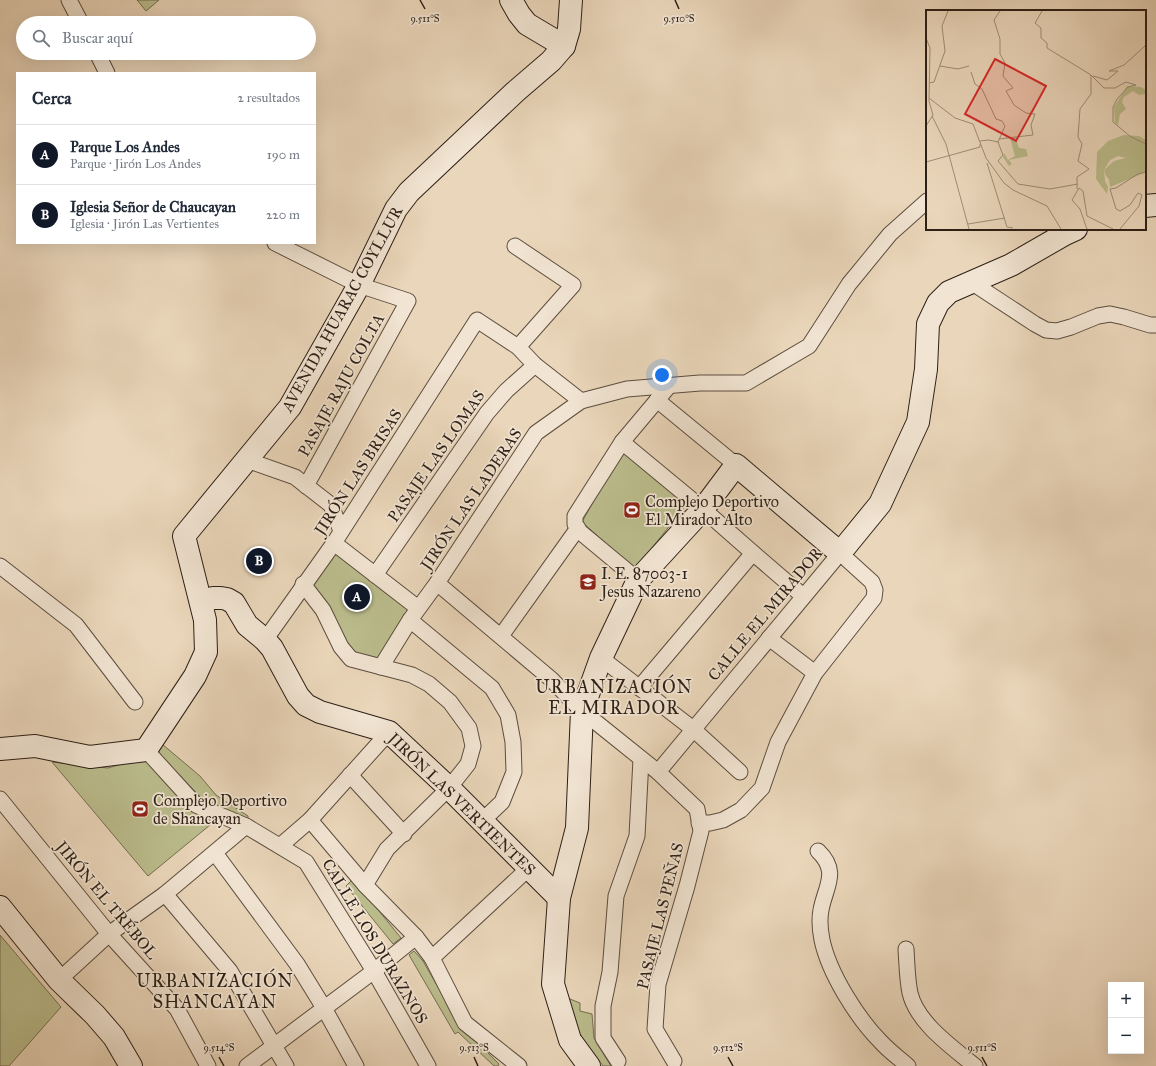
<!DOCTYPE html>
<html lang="es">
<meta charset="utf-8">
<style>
:root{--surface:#fff;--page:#f6f6f7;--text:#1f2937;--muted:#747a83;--line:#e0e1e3;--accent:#111827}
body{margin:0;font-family:"IM FELL Great Primer",serif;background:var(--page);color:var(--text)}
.controls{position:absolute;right:12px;bottom:12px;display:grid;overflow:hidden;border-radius:0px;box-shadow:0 4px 16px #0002}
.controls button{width:36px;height:36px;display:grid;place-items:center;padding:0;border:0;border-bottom:1px solid var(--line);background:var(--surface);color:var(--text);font:20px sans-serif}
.you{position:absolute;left:662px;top:375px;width:14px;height:14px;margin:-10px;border:3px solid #fff;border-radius:50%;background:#1a73e8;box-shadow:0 0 0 6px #1a73e833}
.badge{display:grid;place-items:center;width:26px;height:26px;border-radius:50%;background:var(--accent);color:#fff;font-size:13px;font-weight:700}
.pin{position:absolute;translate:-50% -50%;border:2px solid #fff;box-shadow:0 1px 4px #0006}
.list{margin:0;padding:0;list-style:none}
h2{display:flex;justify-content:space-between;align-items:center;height:52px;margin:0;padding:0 16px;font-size:17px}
h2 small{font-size:13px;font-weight:400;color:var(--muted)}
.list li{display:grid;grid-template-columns:26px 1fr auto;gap:12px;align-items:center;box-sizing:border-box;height:60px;padding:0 16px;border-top:1px solid var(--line)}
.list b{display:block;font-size:15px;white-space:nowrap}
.list p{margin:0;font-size:13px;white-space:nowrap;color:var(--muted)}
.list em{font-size:13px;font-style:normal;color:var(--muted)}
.icon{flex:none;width:22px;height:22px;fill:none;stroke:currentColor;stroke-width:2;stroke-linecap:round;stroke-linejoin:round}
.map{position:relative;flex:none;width:1156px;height:1066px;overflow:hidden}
.search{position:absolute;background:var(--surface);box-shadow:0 4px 16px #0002;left:16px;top:16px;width:300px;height:44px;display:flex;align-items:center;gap:10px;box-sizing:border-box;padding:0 14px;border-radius:22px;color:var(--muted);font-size:15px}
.panel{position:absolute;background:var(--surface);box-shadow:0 4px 16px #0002;left:16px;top:72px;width:300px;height:172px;border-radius:0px}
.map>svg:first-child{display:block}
.green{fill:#bbbc8c;stroke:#746e51}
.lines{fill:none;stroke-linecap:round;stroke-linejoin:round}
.street-casing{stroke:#5c4d3f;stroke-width:17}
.secondary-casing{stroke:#2d1f16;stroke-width:24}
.street{stroke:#f1e4d2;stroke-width:15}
.secondary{stroke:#f1e4d2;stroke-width:22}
.ticks{fill:none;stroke:#2d1f16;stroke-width:1.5}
.labels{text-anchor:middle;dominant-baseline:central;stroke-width:3.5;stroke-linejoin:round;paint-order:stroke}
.street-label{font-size:16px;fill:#2d1f16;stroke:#f1e4d2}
.poi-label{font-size:16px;fill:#2d1f16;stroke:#f1e4d2;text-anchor:start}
.quarter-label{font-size:18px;letter-spacing:1px;fill:#2d1f16;stroke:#f1e4d2}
.inset-road{fill:none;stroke:#9e8d78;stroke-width:1}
.view{fill:#d62828;fill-opacity:0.15;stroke:#d62828;stroke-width:2}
.inset-edge{fill:none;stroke:#2d1f16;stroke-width:2}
.ticks-label{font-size:10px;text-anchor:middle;fill:#2d1f16;stroke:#f1e4d2;stroke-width:3.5;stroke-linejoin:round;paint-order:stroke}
</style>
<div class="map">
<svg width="1156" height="1066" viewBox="0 0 1156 1066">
<rect width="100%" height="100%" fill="#ead6ba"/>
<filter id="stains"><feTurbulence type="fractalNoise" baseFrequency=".005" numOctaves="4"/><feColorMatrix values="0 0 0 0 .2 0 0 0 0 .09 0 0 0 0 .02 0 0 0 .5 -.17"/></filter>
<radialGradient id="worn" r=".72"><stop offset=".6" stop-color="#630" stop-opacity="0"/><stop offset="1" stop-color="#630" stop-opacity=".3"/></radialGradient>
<g class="green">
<polygon points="137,0 159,0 146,11"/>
<polygon points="622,450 688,503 635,569 582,522"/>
<polygon points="336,548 411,608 379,663 349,651 309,586"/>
<polygon points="162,744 200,776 216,795 248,816 248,822 206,803 156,750"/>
<polygon points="142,758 146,759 191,811 210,818 210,825 148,876 52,762 108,768"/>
<polygon points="353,879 401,938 393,944 346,886"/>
<polygon points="0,935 61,1007 9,1066 0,1066"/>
<polygon points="414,951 423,961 459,1024 499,1064 498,1066 494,1066 458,1032 455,1034 409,955"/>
<polygon points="565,997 580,1003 580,1011 592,1014 594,1038 611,1066 603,1066 576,1029"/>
</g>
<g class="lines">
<g class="street-casing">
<g id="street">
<polyline points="69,0 81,23"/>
<polyline points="97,53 107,73"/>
<polyline points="275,243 359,285 408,301 306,486"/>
<polyline points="515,246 573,285 518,347"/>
<polyline points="971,282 1035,324 1046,330 1057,331 1071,327 1098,316 1110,314 1124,317 1150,325 1156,325"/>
<polyline points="657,400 736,465"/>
<polyline points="622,442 703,509 753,553 803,596"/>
<polyline points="247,460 295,477 331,505 341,531"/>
<polyline points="334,543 418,608"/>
<polyline points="0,566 76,625 135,702"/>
<polyline points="375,575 487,413 506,391 535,365"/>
<polyline points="638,580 579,531 575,524 575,516 622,442 669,386"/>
<polyline points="437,583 551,679 582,711 658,772 697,809 701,831 687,886 658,984 655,1029 674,1061"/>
<polyline points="303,584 323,610 341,647 351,659 412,675 429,684 450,702 469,728 473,746 468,764 449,788 387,849 365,885"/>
<polyline points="410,620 492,688 508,715 513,742 514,772 502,802 482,821"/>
<polyline points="501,636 578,528"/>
<polyline points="769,638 815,673"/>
<polyline points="265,640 334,543 477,320 518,347 535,365 581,401"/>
<polyline points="601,658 693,729 740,772"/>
<polyline points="381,667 410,620 437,583 536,433 581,401 627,389 700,383 746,383 809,346 849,284 890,234 927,201"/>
<polyline points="639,688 753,553"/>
<polyline points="146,750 196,805 246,826 306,862 374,971 428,1066"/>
<polyline points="658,772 840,553 872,582 875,590 874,598 815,673 778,742 762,788 741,810 723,820 710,823 699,823"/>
<polyline points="350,775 404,834"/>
<polyline points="0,799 109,934 177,1009 208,1066"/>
<polyline points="310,820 365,885 416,937 432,958 465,1023 519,1066"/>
<polyline points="280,846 310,820 389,732"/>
<path d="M818 851C840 872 825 887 821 910 819 920 820 930 822 940 829 973 857 1018 881 1042 889 1051 899 1058 908 1066"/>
<polyline points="215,853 297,964 324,1008 356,1066"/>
<polyline points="165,894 230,971 286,1066"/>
<path d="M906 949C907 963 907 979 910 993 917 1023 952 1047 975 1066"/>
<polyline points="432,958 529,868"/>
<polyline points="59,980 109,934 165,894 246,826"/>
<polyline points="618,1061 603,1038 603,1006 610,972 616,896 637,836 641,759"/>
<polyline points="247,1066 374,971 416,937"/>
</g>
</g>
<g class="secondary-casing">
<g id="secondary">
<polyline points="511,0 519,14 527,24 564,46"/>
<polyline points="1145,206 1156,205"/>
<polyline points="201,602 213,598 221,598 227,599 234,603 247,625 265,640 272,648 298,696 306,705 320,712 389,732 449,788 559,898"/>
<polyline points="0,749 35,746 90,757 146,750 195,676 206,652 205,620 184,536 290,407 359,285 396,209 409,192 515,92 551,61 564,46 569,29 571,0"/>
<polyline points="0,907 59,980 95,1015 114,1037 131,1066"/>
<polyline points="589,1066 570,1040 553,984 559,898 577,828 582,711 601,658 638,580 703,509 736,465 840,553 880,504 918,422 926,369 928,324 938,303 949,292 1011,265 1065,234 1076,229"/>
</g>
</g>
<use href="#street" class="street"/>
<use href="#secondary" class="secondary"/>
</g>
<path class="ticks" d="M420 0 425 9M675 0 679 9M219 1057 224 1066M474 1057 478 1066M728 1057 733 1066M982 1057 987 1066"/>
<defs>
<g id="stadium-square" transform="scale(0.9)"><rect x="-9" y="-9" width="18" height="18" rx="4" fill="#8f2418" stroke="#f1e4d2"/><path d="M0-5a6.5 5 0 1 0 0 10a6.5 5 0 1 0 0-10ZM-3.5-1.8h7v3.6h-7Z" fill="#fff"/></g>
<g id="school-square" transform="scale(0.9)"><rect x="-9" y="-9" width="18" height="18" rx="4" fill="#8f2418" stroke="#f1e4d2"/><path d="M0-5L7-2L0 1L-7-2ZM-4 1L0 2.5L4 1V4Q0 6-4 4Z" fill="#fff"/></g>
</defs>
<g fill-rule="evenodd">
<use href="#stadium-square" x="632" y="510"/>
<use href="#school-square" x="588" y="582"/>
<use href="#stadium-square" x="140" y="809"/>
</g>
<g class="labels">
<g class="street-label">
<text transform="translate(342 309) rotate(-61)">AVENIDA HUARAC COYLLUR</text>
<text transform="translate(341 385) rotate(-61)">PASAJE RAJU COLTA</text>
<text transform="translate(436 456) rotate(-55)">PASAJE LAS LOMAS</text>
<text transform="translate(358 472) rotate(-57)">JIRÓN LAS BRISAS</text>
<text transform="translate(471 499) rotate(-56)">JIRÓN LAS LADERAS</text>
<text transform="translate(765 614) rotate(-50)">CALLE EL MIRADOR</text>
<text transform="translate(462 804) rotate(44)">JIRÓN LAS VERTIENTES</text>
<text transform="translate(107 900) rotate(50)">JIRÓN EL TRÉBOL</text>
<text transform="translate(660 916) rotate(-76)">PASAJE LAS PEÑAS</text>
<text transform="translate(375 941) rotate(59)">CALLE LOS DURAZNOS</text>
</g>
<g class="poi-label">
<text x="645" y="501">Complejo Deportivo<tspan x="645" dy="18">El Mirador Alto</tspan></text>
<text x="601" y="573">I. E. 87003-1<tspan x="601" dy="18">Jesus Nazareno</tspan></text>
<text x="153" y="800">Complejo Deportivo<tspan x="153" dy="18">de Shancayan</tspan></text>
</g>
<g class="quarter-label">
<text x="614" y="687">URBANIZACIÓN<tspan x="614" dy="21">EL MIRADOR</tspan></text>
<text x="215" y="981">URBANIZACIÓN<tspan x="215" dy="21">SHANCAYAN</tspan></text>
</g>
</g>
<g transform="translate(926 10)">
<rect width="220" height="220" fill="#ead6ba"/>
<path d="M201 76 215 77 220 80V84L213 85 207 81 198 87 196 92 200 99 194 104 192 115 189 113 188 97ZM198 125 213 126 220 130V162L184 177 183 169 180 166 178 160 179 171 182 177 181 184 170 169 171 142 182 131ZM192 146 200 148 188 151 178 160 184 150ZM89 127 93 138 100 139 102 146 83 150 86 154 83 156 77 147 78 143 82 150 89 146 84 128Z" fill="#bbbc8c" fill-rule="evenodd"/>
<path class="inset-road" d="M116 1 109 13 115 18V28L121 33V38L165 65 178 78H189L200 72 210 75 202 77 191 89 187 97V112L205 127 220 134M0 28 4 38 3 91 7 105 0 116M14 56 32 59 43 56M192 61H183L198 55 220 35M45 62 49 74 56 79 70 109 76 111 79 116 72 132 63 130 54 131M167 66 181 70 192 61M3 73 8 72 19 41 16 16 22 1M3 88 29 108 47 114 60 148 78 173 87 180 121 196 135 219M6 106 20 134 43 219M73 129 107 125 105 115 109 104 100 103 88 95 80 81 87 78 77 66 79 53 74 44V29L68 10 74 1M72 132 77 145 72 151 92 174 124 179 152 174M0 152 54 137V134M61 153 81 217 87 218M151 179V167L163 159 152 151 156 134 152 127 154 99 165 84V65M42 214 79 208M161 219 154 199 146 190 153 178 157 181 161 206 187 219M194 219 213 196 216 185 212 183 204 195 194 201 190 199 184 179 190 178 212 164 220 162"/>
<path class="view" d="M69 49 120 76 90 131 39 104Z"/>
<rect width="220" height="220" class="inset-edge"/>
</g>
<g class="ticks-label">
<text x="425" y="22">9.511°S</text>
<text x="679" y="22">9.510°S</text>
<text x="219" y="1051">9.514°S</text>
<text x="474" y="1051">9.513°S</text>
<text x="728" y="1051">9.512°S</text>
<text x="982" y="1051">9.511°S</text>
</g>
<rect width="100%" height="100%" filter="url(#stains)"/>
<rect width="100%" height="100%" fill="url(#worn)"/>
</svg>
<div class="controls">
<button>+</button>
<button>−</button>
</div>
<div class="you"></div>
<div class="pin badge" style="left:357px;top:597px">A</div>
<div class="pin badge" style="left:259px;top:561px">B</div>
<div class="search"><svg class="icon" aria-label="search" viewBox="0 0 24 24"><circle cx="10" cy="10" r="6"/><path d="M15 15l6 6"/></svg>Buscar aquí</div>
<section class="panel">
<h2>Cerca<small>2 resultados</small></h2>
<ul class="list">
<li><span class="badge">A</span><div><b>Parque Los Andes</b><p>Parque · Jirón Los Andes</p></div><em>190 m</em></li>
<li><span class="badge">B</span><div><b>Iglesia Señor de Chaucayan</b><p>Iglesia · Jirón Las Vertientes</p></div><em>220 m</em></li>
</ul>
</section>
</div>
